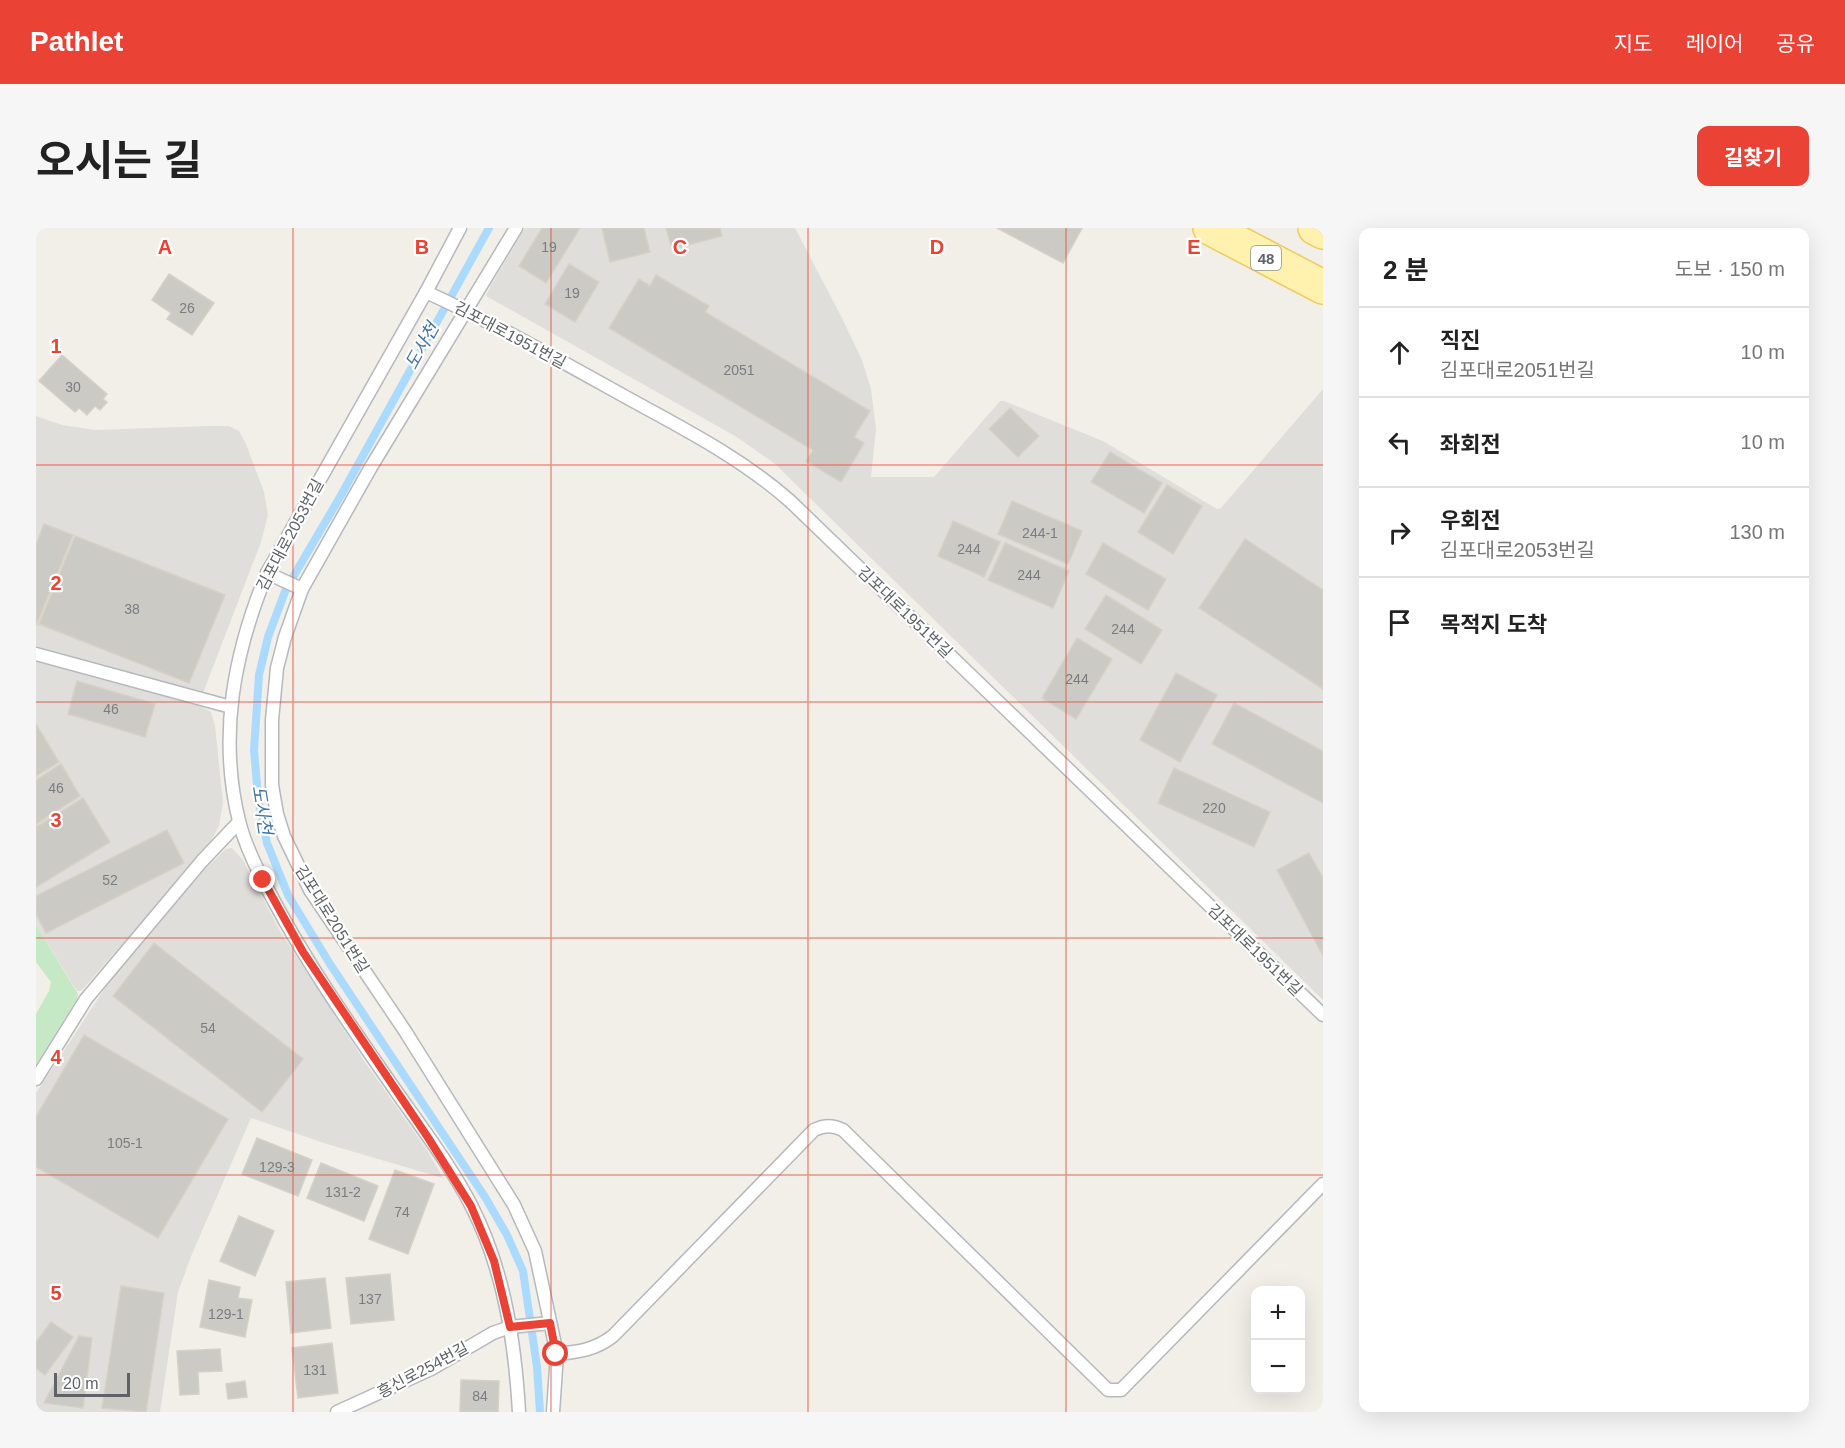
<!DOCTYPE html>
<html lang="ko">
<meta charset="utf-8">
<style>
:root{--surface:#fff;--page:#f6f6f6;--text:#222;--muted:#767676;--line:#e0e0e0;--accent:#ea4335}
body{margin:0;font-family:Arial,"Noto Sans KR",sans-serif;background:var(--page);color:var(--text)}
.controls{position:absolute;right:18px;bottom:18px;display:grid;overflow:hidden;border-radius:12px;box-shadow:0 6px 24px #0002}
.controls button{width:54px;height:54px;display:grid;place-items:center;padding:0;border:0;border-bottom:2px solid var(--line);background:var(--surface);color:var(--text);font:30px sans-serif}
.scale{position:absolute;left:18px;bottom:15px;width:76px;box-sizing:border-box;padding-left:6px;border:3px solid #5f6368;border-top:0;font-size:16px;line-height:21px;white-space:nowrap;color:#5f6368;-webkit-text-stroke:4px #fff;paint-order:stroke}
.stop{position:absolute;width:18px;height:18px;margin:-14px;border:4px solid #ea4335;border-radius:50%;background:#fff}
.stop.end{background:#ea4335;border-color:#fff;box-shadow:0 2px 6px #0008}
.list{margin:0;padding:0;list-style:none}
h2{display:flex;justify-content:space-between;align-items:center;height:78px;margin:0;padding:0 24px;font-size:26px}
h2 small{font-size:20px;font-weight:400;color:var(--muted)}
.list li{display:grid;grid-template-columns:39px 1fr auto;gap:18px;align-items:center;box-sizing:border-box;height:90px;padding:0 24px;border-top:2px solid var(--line)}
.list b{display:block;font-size:22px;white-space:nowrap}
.list p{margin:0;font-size:20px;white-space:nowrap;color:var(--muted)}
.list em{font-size:20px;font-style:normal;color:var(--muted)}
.icon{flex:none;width:33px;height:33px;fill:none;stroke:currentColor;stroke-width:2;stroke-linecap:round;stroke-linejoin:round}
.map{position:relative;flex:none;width:1287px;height:1184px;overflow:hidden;border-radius:12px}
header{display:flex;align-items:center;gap:36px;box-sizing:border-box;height:84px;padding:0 30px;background:var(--accent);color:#fff}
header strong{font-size:28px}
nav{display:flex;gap:33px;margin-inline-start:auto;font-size:21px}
.intro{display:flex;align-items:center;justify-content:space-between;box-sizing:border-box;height:144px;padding:0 36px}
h1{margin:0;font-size:42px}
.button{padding:15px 27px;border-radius:12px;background:var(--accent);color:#fff;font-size:21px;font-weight:700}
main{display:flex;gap:36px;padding:0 36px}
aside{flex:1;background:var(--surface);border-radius:12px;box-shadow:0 6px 24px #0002}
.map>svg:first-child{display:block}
.industrial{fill:#e0deda}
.green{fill:#c5e8c5}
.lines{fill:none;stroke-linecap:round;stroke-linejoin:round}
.stream{stroke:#aadaff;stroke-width:8}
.building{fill:#cccac5;stroke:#d6d1c6;stroke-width:1.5}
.lane-casing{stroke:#b5b8bc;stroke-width:15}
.primary-casing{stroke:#f2c960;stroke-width:36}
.lane{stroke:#fff;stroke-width:12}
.primary{stroke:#fff2af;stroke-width:33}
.route{stroke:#ea4335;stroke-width:8}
.grid{fill:none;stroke:#ea4335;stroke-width:1.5;stroke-opacity:0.55}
.labels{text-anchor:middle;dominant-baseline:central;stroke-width:4.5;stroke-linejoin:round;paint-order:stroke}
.number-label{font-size:14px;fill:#7a7d7f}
.shield{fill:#fff;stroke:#8f9295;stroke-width:1.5}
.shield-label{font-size:15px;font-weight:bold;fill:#5f6368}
.street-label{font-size:16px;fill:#5f6368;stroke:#fff}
.water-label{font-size:18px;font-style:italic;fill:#4174aa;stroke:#fff}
.grid-label{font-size:20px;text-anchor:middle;font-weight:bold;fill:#ea4335;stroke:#fff;stroke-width:4.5;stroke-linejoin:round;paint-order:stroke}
</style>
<header>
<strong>Pathlet</strong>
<nav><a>지도</a><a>레이어</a><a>공유</a></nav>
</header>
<div class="intro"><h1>오시는 길</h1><a class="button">길찾기</a></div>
<main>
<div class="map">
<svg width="1287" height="1184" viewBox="0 0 1287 1184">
<rect width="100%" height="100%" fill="#f1efe8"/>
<g class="industrial">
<polygon points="489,0 759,0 806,90 826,132 835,161 840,201 835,249 898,249 964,173 968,173 1067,213 1181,281 1185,280 1287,161 1287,772 738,235 699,208 450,68 455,57"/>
<polygon points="0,188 26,197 59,202 173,198 193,198 203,203 210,216 228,264 232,287 225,314 167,465 0,418"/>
<polygon points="0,433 162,477 175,484 179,498 187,575 183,598 177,609 169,622 45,763 41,763 0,697"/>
<polygon points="196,620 207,632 244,703 331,837 391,922 407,950 291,916 215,890 156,1026 142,1064 124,1184 0,1184 0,865 75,751 168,642 190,621"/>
</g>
<polygon class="green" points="0,697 42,766 41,771 0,836 0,786 13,763 15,754 0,734"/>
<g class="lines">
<polyline class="stream" points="453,0 304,269 250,361 232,409 223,447 218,522 222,569 231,615 252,667 294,736 449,969 471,1007 487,1043 501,1139 504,1184"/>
</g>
<g class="building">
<polygon points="506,0 544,0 510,55 483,38"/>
<polygon points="566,0 608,0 614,24 574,34"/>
<polygon points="630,0 684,0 686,8 636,21"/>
<polygon points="961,0 1046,0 1027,35"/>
<polygon points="533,36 563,54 539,94 509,76"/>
<polygon points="133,46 178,75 156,107 131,91 135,85 116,72"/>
<polygon points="620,47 673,78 669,84 834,183 818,209 828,215 805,254 770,233 777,222 573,100 603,51 614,58"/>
<polygon points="26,127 71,166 67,171 71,174 64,182 59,178 51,187 43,180 39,184 3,153"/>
<polygon points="974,180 1003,208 982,229 953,201"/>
<polygon points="1074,224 1126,255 1108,285 1055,254"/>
<polygon points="1131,257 1166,278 1137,326 1102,304"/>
<polygon points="976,273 1046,303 1032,336 962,306"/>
<polygon points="917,293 964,314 948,349 902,328"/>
<polygon points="8,296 37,307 0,398 0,317"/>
<polygon points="39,308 189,367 153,455 3,396"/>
<polygon points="1209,311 1287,362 1287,461 1163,380"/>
<polygon points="969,315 1033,343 1017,380 952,352"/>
<polygon points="1067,315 1130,351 1112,382 1050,346"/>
<polygon points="1070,367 1126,402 1105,436 1049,401"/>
<polygon points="1041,410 1076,431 1040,491 1006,470"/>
<polygon points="1140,445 1181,467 1144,534 1104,512"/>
<polygon points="41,453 119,476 109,509 32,486"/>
<polygon points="1198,475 1287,523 1287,575 1176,516"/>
<polygon points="0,496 23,534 0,548"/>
<polygon points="25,536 44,568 0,596 0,552"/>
<polygon points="1138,540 1234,584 1218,619 1122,575"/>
<polygon points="47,570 74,614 0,659 0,599"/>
<polygon points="131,602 148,635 10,705 0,686 0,668"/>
<polygon points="1273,625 1287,650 1287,728 1241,642"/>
<polygon points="118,715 267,831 226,884 77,768"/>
<polygon points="48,807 192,891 122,1010 0,939 0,889"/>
<polygon points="221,910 276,932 262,968 206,946"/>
<polygon points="285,935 342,958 328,993 271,970"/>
<polygon points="359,942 398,956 372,1026 333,1011"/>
<polygon points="203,988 238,1003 219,1048 184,1033"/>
<polygon points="354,1046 358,1092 315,1096 310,1050"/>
<polygon points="289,1050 295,1100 255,1105 250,1054"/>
<polygon points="173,1052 204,1059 202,1070 216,1072 209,1109 164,1099"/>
<polygon points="85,1058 128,1065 110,1184 66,1180"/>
<polygon points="15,1094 37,1109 9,1147 0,1140 0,1114"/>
<polygon points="43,1108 56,1110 47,1180 8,1175"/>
<polygon points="296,1115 302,1165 262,1170 256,1120"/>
<polygon points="184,1121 186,1143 162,1144 163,1166 144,1167 141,1123"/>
<polygon points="425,1152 463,1153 462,1184 424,1184"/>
<polygon points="209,1153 211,1169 192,1171 190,1156"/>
</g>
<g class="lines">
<g class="lane-casing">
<g id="lane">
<path d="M424 0 390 64 231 345C198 425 182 507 203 593 210 621 224 648 238 673 273 739 317 801 360 863 386 900 415 938 436 979 468 1042 479 1114 483 1184"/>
<polyline points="480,0 335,239 266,361 249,409 241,440 236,492 236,557 241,586 248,608 274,662 369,803 478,977 499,1023 521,1126 517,1184"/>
<path d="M390 64C458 95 523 132 588 168 646 200 704 229 754 273L1287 787"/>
<polyline points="231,345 266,361"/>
<polyline points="0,426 195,479"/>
<polyline points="0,851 50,771 166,633 203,594"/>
<path d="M521 1126C542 1124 559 1122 577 1108L778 902C789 897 796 897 807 902L1072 1162H1085L1287 956"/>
<polyline points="301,1184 395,1141 457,1105 474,1099 514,1095"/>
</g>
</g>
<g class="primary-casing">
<g id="primary">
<polyline points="1174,0 1287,59"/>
<polyline points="1279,0 1287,4"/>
</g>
</g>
<use href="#lane" class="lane"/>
<use href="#primary" class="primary"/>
</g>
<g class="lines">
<polyline class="route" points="227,652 267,724 391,908 435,978 458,1033 474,1099 514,1095 520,1126"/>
</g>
<path class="grid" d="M257 0V1184M515 0V1184M772 0V1184M1030 0V1184M0 237H1287M0 474H1287M0 710H1287M0 947H1287"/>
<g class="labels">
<g class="number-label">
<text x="513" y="19">19</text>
<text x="536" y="65">19</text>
<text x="151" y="80">26</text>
<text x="703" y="142">2051</text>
<text x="37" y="159">30</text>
<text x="1004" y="305">244-1</text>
<text x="933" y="321">244</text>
<text x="993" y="347">244</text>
<text x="96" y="381">38</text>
<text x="1087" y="401">244</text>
<text x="1041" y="451">244</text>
<text x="75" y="481">46</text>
<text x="20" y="560">46</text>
<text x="1178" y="580">220</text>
<text x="74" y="652">52</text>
<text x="172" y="800">54</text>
<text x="89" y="915">105-1</text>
<text x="241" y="939">129-3</text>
<text x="307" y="964">131-2</text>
<text x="366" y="984">74</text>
<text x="334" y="1071">137</text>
<text x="190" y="1086">129-1</text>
<text x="279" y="1142">131</text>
<text x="444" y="1168">84</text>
</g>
<rect class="shield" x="1215" y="18" width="30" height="24" rx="4.5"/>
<g class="shield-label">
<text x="1230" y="30">48</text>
</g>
<g class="street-label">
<text transform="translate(474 107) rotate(28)">김포대로1951번길</text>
<text transform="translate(254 307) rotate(-62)">김포대로2053번길</text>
<text transform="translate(869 384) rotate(44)">김포대로1951번길</text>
<text transform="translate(296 691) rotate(58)">김포대로2051번길</text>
<text transform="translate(1219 722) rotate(44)">김포대로1951번길</text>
<text transform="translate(387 1142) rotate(-28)">흥신로254번길</text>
</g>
<g class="water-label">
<text transform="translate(386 118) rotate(-61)">도사천</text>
<text transform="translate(226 582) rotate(81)">도사천</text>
</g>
</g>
<g class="grid-label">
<text x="129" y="26">A</text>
<text x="386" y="26">B</text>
<text x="644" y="26">C</text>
<text x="901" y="26">D</text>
<text x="1158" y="26">E</text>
<text x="20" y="125">1</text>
<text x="20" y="362">2</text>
<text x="20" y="599">3</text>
<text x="20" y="836">4</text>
<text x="20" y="1072">5</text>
</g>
</svg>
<div class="controls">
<button>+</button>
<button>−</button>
</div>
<div class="scale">20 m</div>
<div class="stop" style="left:520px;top:1126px"></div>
<div class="stop end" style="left:227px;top:652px"></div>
</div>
<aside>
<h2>2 분<small>도보 · 150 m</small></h2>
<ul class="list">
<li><svg class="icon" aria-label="ahead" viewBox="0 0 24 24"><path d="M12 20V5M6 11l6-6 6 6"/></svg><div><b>직진</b><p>김포대로2051번길</p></div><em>10 m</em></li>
<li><svg class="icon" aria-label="left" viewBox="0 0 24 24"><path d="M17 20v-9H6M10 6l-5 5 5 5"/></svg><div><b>좌회전</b></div><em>10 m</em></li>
<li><svg class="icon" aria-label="right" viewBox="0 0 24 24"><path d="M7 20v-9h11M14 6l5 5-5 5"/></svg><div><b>우회전</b><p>김포대로2053번길</p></div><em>130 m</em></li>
<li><svg class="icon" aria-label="arrive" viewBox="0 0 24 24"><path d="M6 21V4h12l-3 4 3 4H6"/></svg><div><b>목적지 도착</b></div></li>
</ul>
</aside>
</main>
